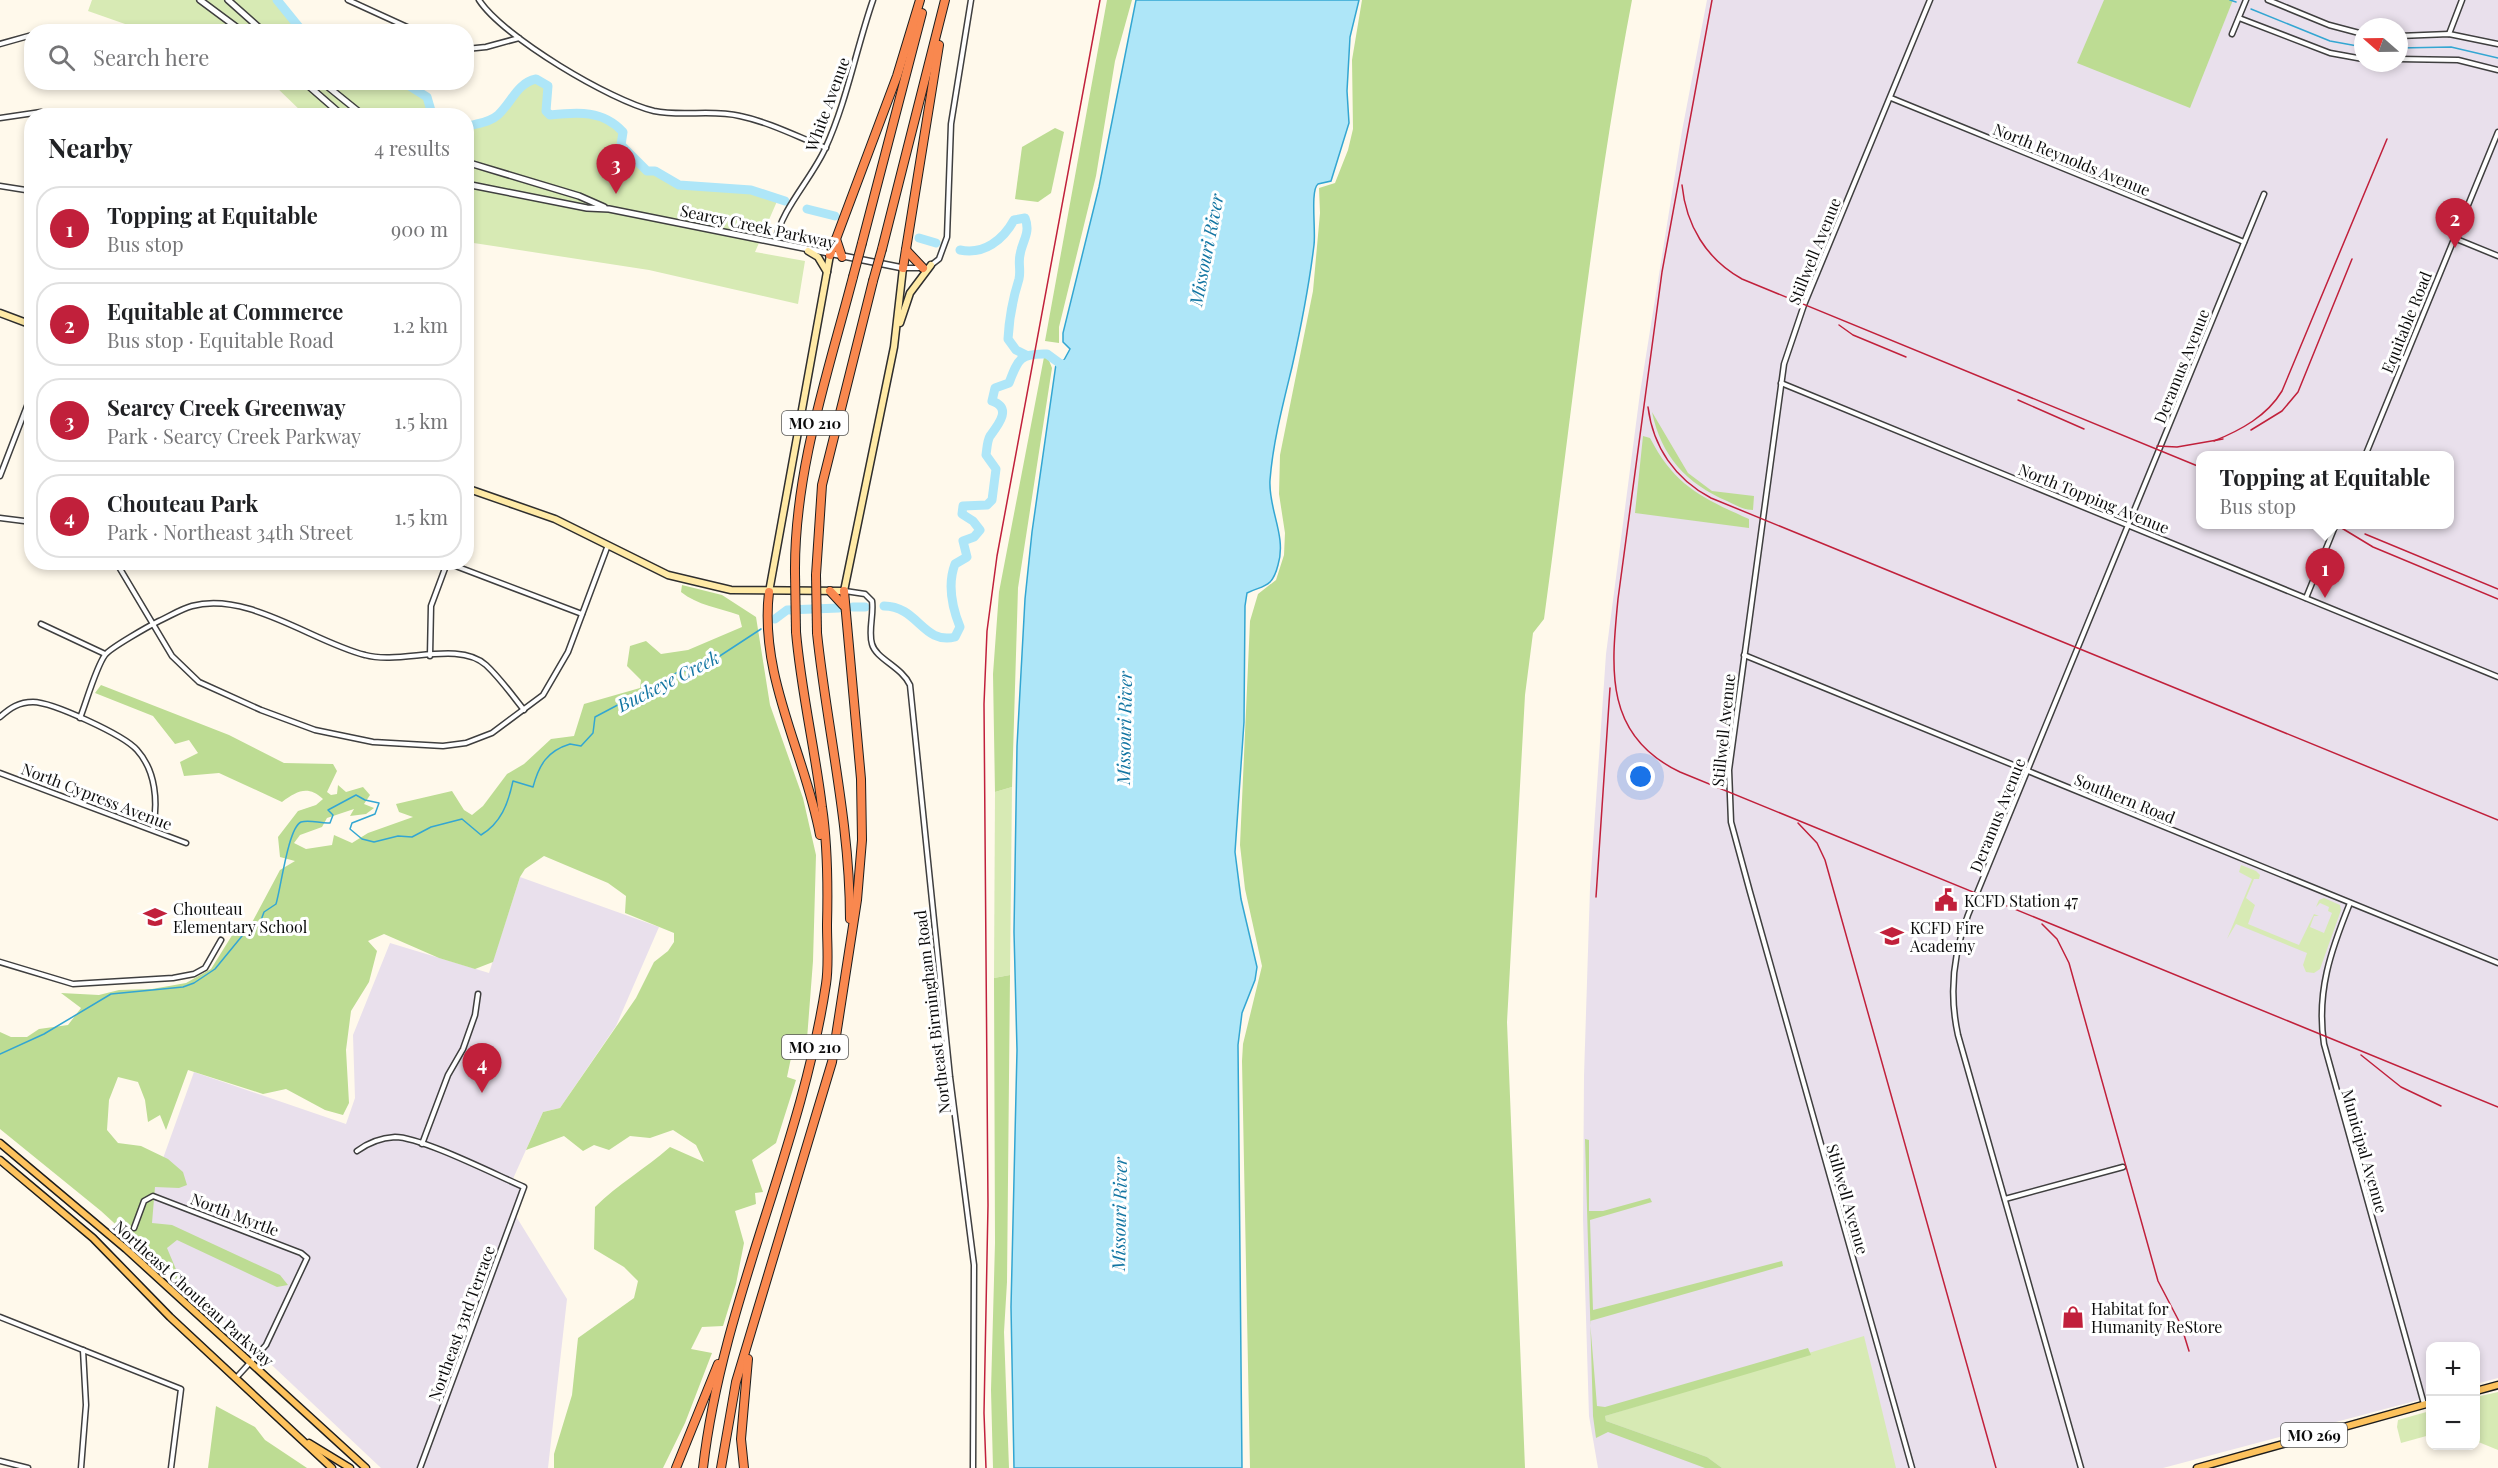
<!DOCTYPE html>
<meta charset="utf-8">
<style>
:root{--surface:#fff;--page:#f2f2f2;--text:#202124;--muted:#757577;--line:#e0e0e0;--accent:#c1203b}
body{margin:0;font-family:"Playfair Display",serif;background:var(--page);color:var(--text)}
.controls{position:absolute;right:18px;bottom:18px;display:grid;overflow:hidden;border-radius:12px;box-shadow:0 3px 9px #0003}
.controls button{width:54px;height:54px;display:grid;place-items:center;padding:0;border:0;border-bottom:2px solid var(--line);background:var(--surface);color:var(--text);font:30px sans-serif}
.compass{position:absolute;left:2354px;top:18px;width:54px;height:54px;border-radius:50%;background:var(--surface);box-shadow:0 3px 9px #0003;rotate:290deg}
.you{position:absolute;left:1641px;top:777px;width:21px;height:21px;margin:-15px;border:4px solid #fff;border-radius:50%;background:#1a73e8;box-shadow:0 0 0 9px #1a73e833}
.badge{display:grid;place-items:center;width:39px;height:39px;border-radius:50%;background:var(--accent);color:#fff;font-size:20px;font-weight:700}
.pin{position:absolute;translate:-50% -50px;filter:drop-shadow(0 2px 3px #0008)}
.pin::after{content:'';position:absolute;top:32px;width:21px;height:18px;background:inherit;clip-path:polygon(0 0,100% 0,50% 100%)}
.popup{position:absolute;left:2196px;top:451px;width:258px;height:78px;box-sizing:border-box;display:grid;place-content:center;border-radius:12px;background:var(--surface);filter:drop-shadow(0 2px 4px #0005);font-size:20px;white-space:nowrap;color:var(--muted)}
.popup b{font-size:22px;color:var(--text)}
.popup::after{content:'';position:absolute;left:50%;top:100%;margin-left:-12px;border:12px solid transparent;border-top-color:var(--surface)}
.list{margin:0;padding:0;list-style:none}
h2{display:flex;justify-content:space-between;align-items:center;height:78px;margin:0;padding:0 24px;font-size:26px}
h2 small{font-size:20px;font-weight:400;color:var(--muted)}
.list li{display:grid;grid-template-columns:39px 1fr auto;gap:18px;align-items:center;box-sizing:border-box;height:84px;margin:0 12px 12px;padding:0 12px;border:2px solid var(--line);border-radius:24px}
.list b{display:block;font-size:22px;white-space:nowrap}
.list p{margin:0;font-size:20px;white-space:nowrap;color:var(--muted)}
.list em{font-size:20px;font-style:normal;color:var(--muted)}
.icon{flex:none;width:33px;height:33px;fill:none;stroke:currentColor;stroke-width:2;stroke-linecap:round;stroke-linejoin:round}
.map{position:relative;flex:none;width:2498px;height:1468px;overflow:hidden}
.search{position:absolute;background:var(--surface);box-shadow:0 3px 9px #0003;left:24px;top:24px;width:450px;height:66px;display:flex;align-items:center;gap:15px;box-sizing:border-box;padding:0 21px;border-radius:24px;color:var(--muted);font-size:22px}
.panel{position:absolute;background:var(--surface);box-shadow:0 3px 9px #0003;left:24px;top:108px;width:450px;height:462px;border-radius:24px}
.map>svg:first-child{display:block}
.industrial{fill:#e9e0ec;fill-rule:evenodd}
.green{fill:#d7eab4}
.forest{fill:#bddc93}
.water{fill:#aee6f8;stroke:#33a6d2;stroke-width:1.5}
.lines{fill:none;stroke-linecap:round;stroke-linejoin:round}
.stream{stroke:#33a6d2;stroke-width:1.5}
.river{stroke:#aee6f8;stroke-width:9}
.minor-casing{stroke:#3f3f3f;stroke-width:7}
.tertiary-casing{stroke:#3f3f3f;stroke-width:8}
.secondary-casing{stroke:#2e2e2e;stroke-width:9}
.primary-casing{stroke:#1d1d1d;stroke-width:9}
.motorway-casing{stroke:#1d1d1d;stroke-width:10}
.minor{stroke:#fff;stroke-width:4}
.tertiary{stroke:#fff;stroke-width:5}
.secondary{stroke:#ffeaa6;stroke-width:6}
.primary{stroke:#fdc25d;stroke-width:6}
.motorway{stroke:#f9884f;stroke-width:8}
.rail{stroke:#c1203b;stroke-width:1.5}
.motorway-bridge-casing{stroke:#1d1d1d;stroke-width:10;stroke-linecap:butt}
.motorway-bridge{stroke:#f9884f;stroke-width:8}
.labels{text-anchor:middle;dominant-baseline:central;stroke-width:6;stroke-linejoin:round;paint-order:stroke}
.shield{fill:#fff;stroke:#555;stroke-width:1.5}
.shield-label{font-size:15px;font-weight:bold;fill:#0c0c0c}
.street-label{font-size:16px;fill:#0c0c0c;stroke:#fff}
.poi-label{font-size:16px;fill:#0c0c0c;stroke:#fff;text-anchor:start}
.water-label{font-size:18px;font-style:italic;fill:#1275a2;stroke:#fff}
</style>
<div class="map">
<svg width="2498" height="1468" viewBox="0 0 2498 1468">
<rect width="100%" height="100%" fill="#fff9eb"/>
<g class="industrial">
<path d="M1707 0H2498V1378L2476 1384V1346H2430V1397L2163 1468H1598L1589 1416 1583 1219 1584 1076 1590 888 1606 654 1640 393 1682 131ZM2363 27H2399V63H2363ZM2200 456H2450V524H2200Z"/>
<polygon points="520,877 659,927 616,1026 560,1108 543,1112 512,1181 524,1187 514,1213 567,1299 548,1468 381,1468 259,1353 133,1242 194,1072 346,1124 355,1098 353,1035 390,943 489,973"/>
</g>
<g class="green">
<polygon points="92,0 277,0 303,31 145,31 88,11"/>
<path d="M536 79 548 86 546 110 550 115C578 112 602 110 623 132L621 145 647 171H655L679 185 751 190 778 199 755 252 805 261 798 304 649 270 467 242 466 127C477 123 489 123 498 115 512 103 517 82 536 79Z"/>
<polygon points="272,83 403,83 427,97 433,114 453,115 305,115"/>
<polygon points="1012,787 1010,975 994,978 995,792"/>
<polygon points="2241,865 2256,871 2260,875 2259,879 2254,879 2246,898 2255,905 2248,924 2299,945 2314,914 2319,916 2314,916 2310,927 2324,933 2332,913 2328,911 2329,907 2320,903 2316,907 2319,900 2324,898 2340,905 2341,910 2320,969 2314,973 2306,972 2303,965 2307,953 2236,924 2227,939 2252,879 2239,872"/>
<polygon points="1864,1336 1896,1468 1722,1468 1707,1457 1606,1421 1605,1416"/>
<polygon points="2498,1392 2498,1450 2476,1441 2476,1397"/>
<polygon points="2430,1411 2430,1435 2401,1443 2397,1427 2398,1420"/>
</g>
<g class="forest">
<polygon points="1107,0 1132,0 1115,61 1096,176 1059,327 1059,343 1045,341"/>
<path d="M1362 0H1632C1593 205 1572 413 1544 619L1533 633 1525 695 1507 1022 1525 1468H1250L1242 1061 1243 1044 1262 966 1245 889 1240 845 1250 621 1258 594 1276 580 1284 555 1285 533 1279 494 1280 455 1313 291 1320 213 1319 188 1335 183 1348 150 1353 129 1352 60Z"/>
<polygon points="2104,0 2233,0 2190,108 2077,63"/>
<polygon points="1055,128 1064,132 1051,193 1038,202 1015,199 1022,147"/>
<polygon points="1044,357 1048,358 1052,368 1018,588 1012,787 995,792 993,674 999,592"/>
<path d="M1652 412 1688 473 1712 491 1754 496 1753 510C1744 510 1735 505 1727 501 1687 484 1661 456 1652 412Z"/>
<path d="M1643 436 1650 438C1675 486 1702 498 1749 519V528L1635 513Z"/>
<path d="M682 585 722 595 756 617 770 705 803 798 816 855 813 961 806 1052 791 1058 787 1077 796 1080 776 1143 752 1160 763 1192 755 1193 756 1204 735 1211 744 1243 736 1284 723 1326 702 1327 691 1349 712 1353 685 1423 663 1468H554V1454L572 1395 578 1338 634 1298 638 1281 624 1267 594 1249 595 1207C618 1184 645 1169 670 1147L704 1162 696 1145 673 1130 650 1138 630 1136 609 1150 594 1145 583 1151 564 1136 526 1150 543 1112 560 1108 636 998 654 962 668 951 674 942V933L625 913 626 896 608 883 544 856 525 869 520 877 493 962 475 969 439 958 384 934 368 941 377 951 369 982 351 1011 346 1050 349 1103 343 1115 325 1110 286 1089 263 1094 188 1070 166 1130 160 1115 148 1122 145 1100 138 1082 118 1077 109 1100 107 1130 118 1143 141 1146 168 1159 183 1172 187 1185 179 1188 155 1187 152 1223 172 1225 280 1275 288 1285 277 1287 177 1240 167 1248 183 1286 101 1211 0 1129V1032L11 1037H27L39 1029 68 1025 81 1008 61 993 99 995 119 990 152 989 186 983 211 969 236 929 249 928 280 870 295 861 280 857 278 837 298 811 316 805 323 799C308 785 297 791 282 802L219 773 184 776 180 762 198 753 189 740 175 744 153 716 95 693 101 685 229 735 284 763 333 764 337 771 327 792 331 795 337 794 338 785 346 792 363 787 370 795 364 804 374 808 366 814 350 816 354 809 327 818 322 827 300 835 294 843 306 849 332 845 334 835 352 843 368 833 413 817 399 812 396 804 452 791 464 810 472 815 483 806 507 774 524 764 551 739 574 736 584 704 640 688 641 680 627 666 630 646 646 641 661 654 688 650 742 627 739 615C719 608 697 605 681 592Z"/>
<polygon points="1010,975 1007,1282 1004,1332 1009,1468 993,1468 991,1390 995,1243 994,978"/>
<polygon points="1585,1139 1589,1140 1589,1211 1603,1211 1650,1198 1652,1202 1590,1220 1593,1310 1782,1261 1783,1266 1590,1321 1597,1406 1605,1407 1808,1348 1811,1355 1605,1416 1606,1421 1707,1457 1722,1468 1705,1468 1608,1432 1596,1438 1593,1416"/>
<polygon points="216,1406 255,1427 265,1440 307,1468 208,1468"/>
</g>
<path class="water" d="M1136 0H1359L1350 37 1347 91 1349 123 1331 181 1318 184C1310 190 1316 231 1314 245 1309 286 1301 327 1292 367 1283 404 1273 442 1270 480 1268 509 1287 536 1278 565 1272 589 1263 585 1247 593L1245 606 1244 722 1235 852 1241 899 1257 967 1255 980 1242 1013 1238 1045 1242 1468H1014L1011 1307 1017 1050 1014 932 1017 746 1025 599 1032 532 1056 364 1064 360 1070 349 1063 342V333L1099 187Z"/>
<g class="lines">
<g class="stream">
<polyline points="2230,0 2236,2"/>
<polyline points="2251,9 2330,41 2363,47"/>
<polyline points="2399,48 2451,47 2498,58"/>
<path d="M0 1054 44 1034 111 994 183 987 194 983 215 969 242 936 260 923 264 912 276 904C281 888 288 828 301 822 310 819 321 824 330 823L333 815 328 810 356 795 365 800 379 803 375 814 352 823 350 829 362 839 374 842 398 836 412 837 431 827 462 819 481 835C501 823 508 804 513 781L533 787C539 765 547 751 570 744L581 746 593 733 595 717 629 699 642 696 676 673 706 665 761 629"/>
</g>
<g class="river">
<polyline points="277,0 303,32"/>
<polyline points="403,82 427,97 432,114 453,116"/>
<path d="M466 127C477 123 489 123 498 115 512 102 517 83 536 79L548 86 546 111 550 115C578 112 603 110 623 132L621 145 647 171H655L679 185 751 190 785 201"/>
<polyline points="807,209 835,216"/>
<polyline points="919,238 936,243"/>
<path d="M960 250C984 255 1003 240 1014 220L1025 218C1031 233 1022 241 1020 255 1018 262 1021 271 1019 279 1013 298 1009 319 1008 339L1016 350 1026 355"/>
<path d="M884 606C918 606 923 645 955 637L960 627C952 607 947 585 955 564L967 557 963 541 974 537 980 530 973 521 962 514 963 506 987 505 992 500 996 469 986 455C987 449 987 441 990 436 999 424 1012 408 992 401L995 388 1009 383C1018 359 1020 353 1047 354L1062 365 1067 364"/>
<polyline points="853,607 865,607"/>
<polyline points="775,619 787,610 839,608"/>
</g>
<g class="minor-casing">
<g id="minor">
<polyline points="348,0 418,32"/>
<path d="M479 0C503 37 611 101 654 111 683 117 711 109 740 116 769 122 798 137 826 148"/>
<polyline points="2268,0 2329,25 2363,34"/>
<polyline points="2239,18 2330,53 2363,59"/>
<polyline points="2232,34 2246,0"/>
<polyline points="2449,34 2462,0"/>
<polyline points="2399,36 2449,34 2498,44"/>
<polyline points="0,44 32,35"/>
<polyline points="466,49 486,47 519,38"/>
<polyline points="2399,59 2458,60 2498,70"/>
<polyline points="1891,98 2244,242"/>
<polyline points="0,118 41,112"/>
<polyline points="0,186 32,191"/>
<polyline points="2454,238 2498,256"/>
<path d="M775 242C782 208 810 181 825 149 847 101 856 49 873 0"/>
<polyline points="930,266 939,259 947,237 951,124 971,0"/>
<polyline points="903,268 923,268"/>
<polyline points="1781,383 2498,677"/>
<polyline points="2365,456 2498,132"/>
<polyline points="0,476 32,393"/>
<polyline points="0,518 32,522"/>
<polyline points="116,562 172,656 199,682 261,710 315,730 373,742 443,746 466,743 492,733 543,695 568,652 608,545"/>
<polyline points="445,562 582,614"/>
<path d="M845 591 865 594 872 601C874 615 868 631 872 644 876 659 902 667 910 685L950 1077 974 1265 973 1468"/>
<polyline points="2306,598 2336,524"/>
<polyline points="41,624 105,654"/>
<polyline points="1744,655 2498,963"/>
<polyline points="430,656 431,606 447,563"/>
<path d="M0 717C10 708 19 702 33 702 52 702 124 735 137 750 156 771 158 802 153 829"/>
<path d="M80 718C86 703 96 667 105 655 110 648 149 626 159 621 170 616 181 609 192 606 248 591 313 642 365 655 401 665 458 640 486 665 500 678 512 695 524 710"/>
<polyline points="0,773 186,843"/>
<path d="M2350 903C2331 950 2316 992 2324 1044L2424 1404"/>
<polyline points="0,962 73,984 173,978 194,974 205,968 221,940"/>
<polyline points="422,1144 448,1075 463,1049 475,1015 478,994"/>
<path d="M357 1151C369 1142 380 1138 395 1137 421 1137 496 1175 524 1187L420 1468"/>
<polyline points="2005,1199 2123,1167"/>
<polyline points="134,1228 144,1201 153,1196 301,1253 307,1258 266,1345 236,1378"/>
<polyline points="0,1317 181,1389 171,1468"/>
<polyline points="0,1461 28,1468"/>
<polyline points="81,1468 86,1405 83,1350"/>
<polyline points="1912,1468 1750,892 1731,822 1729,770 1784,364 1804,305 1930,0"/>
<path d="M2081 1468 1958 1035C1949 994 1953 954 1968 915L2264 194"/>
</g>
</g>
<g class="tertiary-casing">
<g id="tertiary">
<polyline points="200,0 243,32"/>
<polyline points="228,0 264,32"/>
<polyline points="304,82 343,116"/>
<polyline points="322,82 364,116"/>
<polyline points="466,162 579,196 604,207"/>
<polyline points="466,184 587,208 609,209 903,268"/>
</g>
</g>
<g class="secondary-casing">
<g id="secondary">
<polyline points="808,251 818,257 827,272"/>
<polyline points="0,313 32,325"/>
<polyline points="900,323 910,293 931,265"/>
<polyline points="466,488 555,519 668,575 731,590 844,591 894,347 903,268"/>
<polyline points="769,592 830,255"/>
</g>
</g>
<g class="primary-casing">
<g id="primary">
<polyline points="0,1143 126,1249 366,1468"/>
<polyline points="0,1160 93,1238 170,1317 332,1468"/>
<polyline points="2476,1391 2498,1385"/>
<polyline points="309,1443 350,1468"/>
<polyline points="2197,1468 2430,1403"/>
</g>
</g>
<g class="motorway-casing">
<g id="motorway">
<polyline points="836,239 842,257"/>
<polyline points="862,243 922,13"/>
<polyline points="882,249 945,0"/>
<polyline points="906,250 923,268"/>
<polyline points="830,255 897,76 920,0"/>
<polyline points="903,268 939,45"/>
<path d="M795 573C794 472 828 373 853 277"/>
<polyline points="816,575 822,485 873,281"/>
<polyline points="830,591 843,605"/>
<path d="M769 592C759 677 805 753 820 835"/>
<path d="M817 633C827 729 850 822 850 919"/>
<polyline points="676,1468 718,1364"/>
<path d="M703 1468C722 1302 801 1150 826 984 829 965 827 945 827 925 828 886 828 847 822 807 815 749 801 691 796 632"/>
<polyline points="721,1468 736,1382 832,1062 857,900 862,840 861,779 844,591"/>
<polyline points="744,1468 741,1439 748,1359"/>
</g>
</g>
<use href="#minor" class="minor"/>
<use href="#tertiary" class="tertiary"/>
<use href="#secondary" class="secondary"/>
<use href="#primary" class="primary"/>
<use href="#motorway" class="motorway"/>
<g class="rail">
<path d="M1712 0 1662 272 1618 599C1611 670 1604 736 1680 772L2498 1107"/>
<path d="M1682 185C1686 225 1706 259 1742 279L2200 467"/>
<polyline points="1839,325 1853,335 1906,357"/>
<polyline points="2018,400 2084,429"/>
<path d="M1648 407C1653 447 1675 479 1711 498L2498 820"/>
<polyline points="2251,430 2282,411 2298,392 2352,259"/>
<path d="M2214 441C2241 430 2267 416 2282 391L2387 139"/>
<polyline points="2157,446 2177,447 2223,439"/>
<polyline points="2335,524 2373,547 2498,599"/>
<polyline points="2365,534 2498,589"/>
<polyline points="1798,823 1817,843 1825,860 1996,1468"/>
<polyline points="1596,897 1610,688"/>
<polyline points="2042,924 2057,939 2069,963 2158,1281 2181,1325 2189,1351"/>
<polyline points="2361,1055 2401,1087 2441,1106"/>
<polyline points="986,1468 984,1413 988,1205 984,704 987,631 997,556 1100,0"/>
</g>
<g class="motorway-bridge-casing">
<g id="motorway-bridge">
<polyline points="853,277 862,243"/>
<polyline points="873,281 882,249"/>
<polyline points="795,573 796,632"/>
<polyline points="816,575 817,633"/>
</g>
</g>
<use href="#motorway-bridge" class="motorway-bridge"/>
</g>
<defs>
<g id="civic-bare" transform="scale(1.8)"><path d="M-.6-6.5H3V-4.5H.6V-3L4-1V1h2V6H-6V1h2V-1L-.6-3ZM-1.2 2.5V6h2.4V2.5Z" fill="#c1203b" stroke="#fff" stroke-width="2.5" paint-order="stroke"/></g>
<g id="school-bare" transform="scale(1.8)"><path d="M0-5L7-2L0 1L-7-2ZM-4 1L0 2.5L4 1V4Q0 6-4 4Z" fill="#c1203b" stroke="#fff" stroke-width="2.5" paint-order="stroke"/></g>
<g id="shop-bare" transform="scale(1.8)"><path d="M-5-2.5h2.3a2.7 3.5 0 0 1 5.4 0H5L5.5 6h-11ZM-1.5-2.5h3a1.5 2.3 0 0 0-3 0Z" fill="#c1203b" stroke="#fff" stroke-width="2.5" paint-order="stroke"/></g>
</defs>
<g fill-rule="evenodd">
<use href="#civic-bare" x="1946" y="900"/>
<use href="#school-bare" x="155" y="917"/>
<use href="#school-bare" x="1892" y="936"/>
<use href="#shop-bare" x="2073" y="1317"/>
</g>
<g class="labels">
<g class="shield">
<rect x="782" y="411" width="66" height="24" rx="4.5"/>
<rect x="782" y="1035" width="66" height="24" rx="4.5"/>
<rect x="2281" y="1423" width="66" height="24" rx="4.5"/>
</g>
<g class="shield-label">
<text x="815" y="423">MO 210</text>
<text x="815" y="1047">MO 210</text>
<text x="2314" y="1435">MO 269</text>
</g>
<g class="street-label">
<text transform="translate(827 104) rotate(-70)">White Avenue</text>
<text transform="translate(2072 159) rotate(22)">North Reynolds Avenue</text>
<text transform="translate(758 226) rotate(12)">Searcy Creek Parkway</text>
<text transform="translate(1814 251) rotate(-68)">Stillwell Avenue</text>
<text transform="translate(2406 322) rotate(-68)">Equitable Road</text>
<text transform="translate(2181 366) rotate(-68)">Deramus Avenue</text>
<text transform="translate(2094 498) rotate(22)">North Topping Avenue</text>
<text transform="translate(1723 730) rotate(-84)">Stillwell Avenue</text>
<text transform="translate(97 796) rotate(21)">North Cypress Avenue</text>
<text transform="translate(2125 798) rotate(22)">Southern Road</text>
<text transform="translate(1997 815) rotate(-68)">Deramus Avenue</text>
<text transform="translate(932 1012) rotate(-97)">Northeast Birmingham Road</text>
<text transform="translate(2365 1151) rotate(74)">Municipal Avenue</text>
<text transform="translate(1848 1199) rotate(74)">Stillwell Avenue</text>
<text transform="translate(235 1214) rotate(21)">North Myrtle</text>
<text transform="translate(194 1293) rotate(42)">Northeast Chouteau Parkway</text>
<text transform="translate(461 1323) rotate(-70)">Northeast 33rd Terrace</text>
</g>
<g class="poi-label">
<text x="1964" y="900">KCFD Station 47</text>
<text x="173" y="908">Chouteau<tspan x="173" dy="18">Elementary School</tspan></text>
<text x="1910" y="927">KCFD Fire<tspan x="1910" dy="18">Academy</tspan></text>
<text x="2091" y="1308">Habitat for<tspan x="2091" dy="18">Humanity ReStore</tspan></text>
</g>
<g class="water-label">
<text transform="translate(1206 250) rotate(-79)">Missouri River</text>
<text transform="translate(668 681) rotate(-27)">Buckeye Creek</text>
<text transform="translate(1124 728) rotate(-89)">Missouri River</text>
<text transform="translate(1119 1214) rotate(-89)">Missouri River</text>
</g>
</g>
</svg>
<div class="controls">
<button>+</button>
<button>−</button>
</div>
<svg class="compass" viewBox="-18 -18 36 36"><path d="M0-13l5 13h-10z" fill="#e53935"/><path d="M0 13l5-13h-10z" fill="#757577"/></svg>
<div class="you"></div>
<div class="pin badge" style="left:2325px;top:598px">1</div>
<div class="popup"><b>Topping at Equitable</b>Bus stop</div>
<div class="pin badge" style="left:2455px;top:248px">2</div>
<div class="pin badge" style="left:616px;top:194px">3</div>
<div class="pin badge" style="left:482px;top:1093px">4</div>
<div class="search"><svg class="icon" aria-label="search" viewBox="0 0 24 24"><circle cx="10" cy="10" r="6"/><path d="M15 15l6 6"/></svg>Search here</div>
<section class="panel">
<h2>Nearby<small>4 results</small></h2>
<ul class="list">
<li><span class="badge">1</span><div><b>Topping at Equitable</b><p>Bus stop</p></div><em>900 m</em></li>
<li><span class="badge">2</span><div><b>Equitable at Commerce</b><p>Bus stop · Equitable Road</p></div><em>1.2 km</em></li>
<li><span class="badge">3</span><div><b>Searcy Creek Greenway</b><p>Park · Searcy Creek Parkway</p></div><em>1.5 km</em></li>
<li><span class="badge">4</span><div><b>Chouteau Park</b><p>Park · Northeast 34th Street</p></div><em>1.5 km</em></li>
</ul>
</section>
</div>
